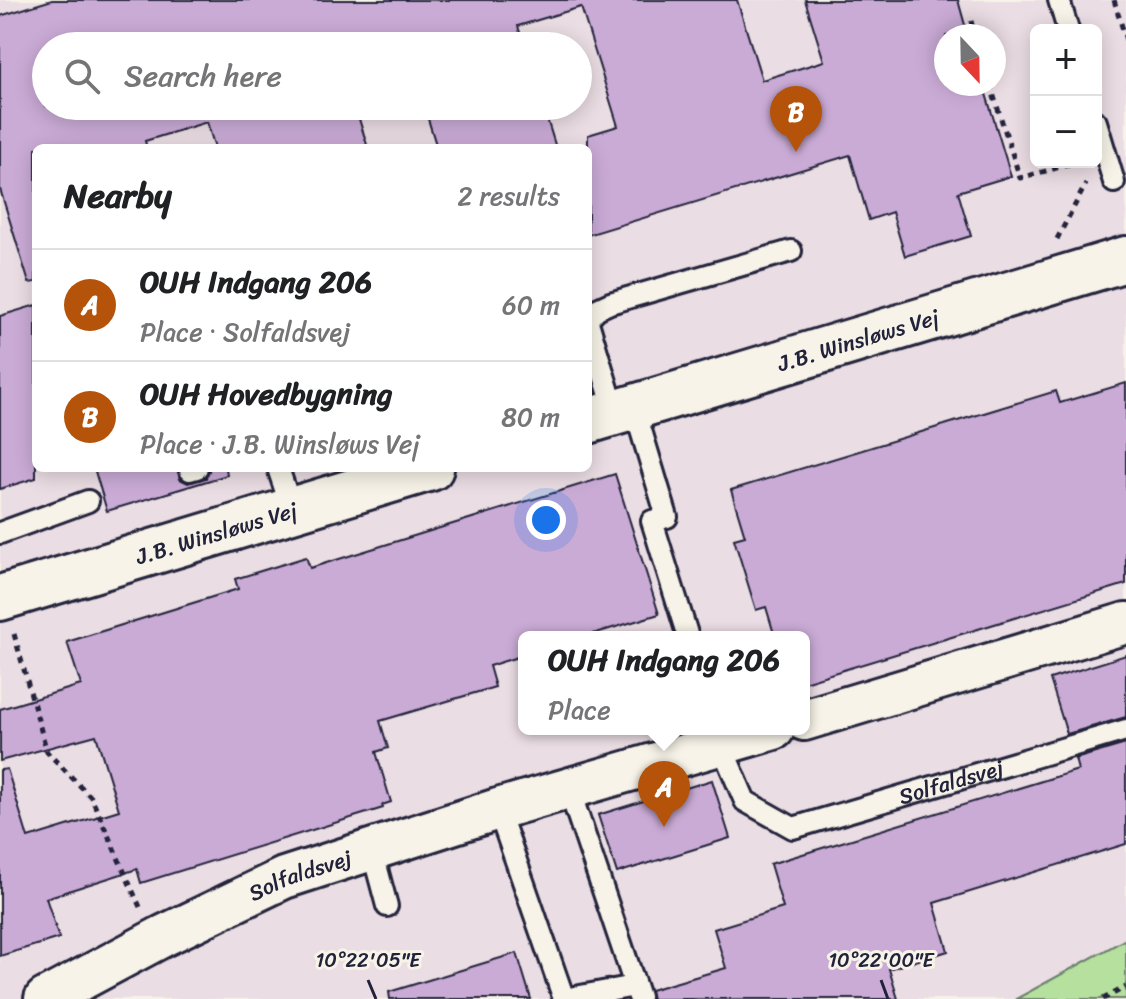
<!DOCTYPE html>
<meta charset="utf-8">
<style>
:root{--surface:#fff;--page:#f6f6f6;--text:#202124;--muted:#757577;--line:#e0e0e0;--accent:#b45309}
body{margin:0;font-family:Sriracha,sans-serif;background:var(--page);color:var(--text)}
.controls{position:absolute;right:24px;top:24px;display:grid;overflow:hidden;border-radius:12px;box-shadow:0 4px 20px #0003}
.controls button{width:72px;height:72px;display:grid;place-items:center;padding:0;border:0;border-bottom:2px solid var(--line);background:var(--surface);color:var(--text);font:40px sans-serif}
.compass{position:absolute;left:934px;top:24px;width:72px;height:72px;border-radius:50%;background:var(--surface);box-shadow:0 4px 20px #0003;rotate:158deg}
.you{position:absolute;left:546px;top:520px;width:28px;height:28px;margin:-20px;border:6px solid #fff;border-radius:50%;background:#1a73e8;box-shadow:0 0 0 12px #1a73e833}
.badge{display:grid;place-items:center;width:52px;height:52px;border-radius:50%;background:var(--accent);color:#fff;font-size:26px;font-weight:700}
.pin{position:absolute;translate:-50% -66px;filter:drop-shadow(0 2px 4px #0008)}
.pin::after{content:'';position:absolute;top:42px;width:28px;height:24px;background:inherit;clip-path:polygon(0 0,100% 0,50% 100%)}
.popup{position:absolute;left:518px;top:631px;width:292px;height:104px;box-sizing:border-box;display:grid;place-content:center;border-radius:12px;background:var(--surface);filter:drop-shadow(0 2px 6px #0005);font-size:26px;white-space:nowrap;color:var(--muted)}
.popup b{font-size:30px;color:var(--text)}
.popup::after{content:'';position:absolute;left:50%;top:100%;margin-left:-16px;border:16px solid transparent;border-top-color:var(--surface)}
.list{margin:0;padding:0;list-style:none}
h2{display:flex;justify-content:space-between;align-items:center;height:104px;margin:0;padding:0 32px;font-size:34px}
h2 small{font-size:26px;font-weight:400;color:var(--muted)}
.list li{display:grid;grid-template-columns:52px 1fr auto;gap:24px;align-items:center;box-sizing:border-box;height:112px;padding:0 32px;border-top:2px solid var(--line)}
.list b{display:block;font-size:30px;white-space:nowrap}
.list p{margin:0;font-size:26px;white-space:nowrap;color:var(--muted)}
.list em{font-size:26px;font-style:normal;color:var(--muted)}
.icon{flex:none;width:44px;height:44px;fill:none;stroke:currentColor;stroke-width:2;stroke-linecap:round;stroke-linejoin:round}
.map{position:relative;flex:none;width:1126px;height:999px;overflow:hidden}
.search{position:absolute;background:var(--surface);box-shadow:0 4px 20px #0003;left:32px;top:32px;width:560px;height:88px;display:flex;align-items:center;gap:20px;box-sizing:border-box;padding:0 28px;border-radius:44px;color:var(--muted);font-size:30px}
.panel{position:absolute;background:var(--surface);box-shadow:0 4px 20px #0003;left:32px;top:144px;width:560px;height:328px;border-radius:12px}
.map>svg:first-child{display:block}
.built{fill:#eadde3;fill-rule:evenodd}
.green{fill:#b5e09e;stroke:#6c816c;stroke-width:2}
.building{fill:#caabd6;stroke:#22223b;stroke-width:2}
.lines{fill:none;stroke-linecap:round;stroke-linejoin:round}
.lane-casing{stroke:#22223b;stroke-width:26}
.street-casing{stroke:#22223b;stroke-width:46}
.secondary-casing{stroke:#22223b;stroke-width:50}
.path{stroke:#22223b;stroke-width:5;stroke-dasharray:6 6;stroke-linecap:butt}
.lane{stroke:#f7f3e8;stroke-width:20}
.street{stroke:#f7f3e8;stroke-width:40}
.secondary{stroke:#f7f3e8;stroke-width:44}
.ticks{fill:none;stroke:#22223b;stroke-width:3}
.labels{text-anchor:middle;dominant-baseline:central;stroke-width:6;stroke-linejoin:round;paint-order:stroke}
.street-label{font-size:22px;fill:#22223b;stroke:#f7f3e8}
.ticks-label{font-size:20px;text-anchor:middle;fill:#22223b;stroke:#f7f3e8;stroke-width:6;stroke-linejoin:round;paint-order:stroke}
</style>
<div class="map">
<svg width="1126" height="999" viewBox="0 0 1126 999">
<rect width="100%" height="100%" fill="#f7f3e8"/>
<filter id="ink" filterUnits="userSpaceOnUse"><feTurbulence type="fractalNoise" baseFrequency=".0125" numOctaves="2"/><feDisplacementMap in="SourceGraphic" scale="16" xChannelSelector="R" yChannelSelector="G"/><feConvolveMatrix kernelMatrix="1 2 1 2 8 2 1 2 1" color-interpolation-filters="sRGB"/></filter>
<g filter="url(#ink)">
<path class="built" d="M0 0H1126V939L1016 999H0ZM1036 30H1096V162H1036ZM946 36H994V84H946ZM46 46H578V106H46ZM36 148H588V468H36ZM524 637H804V729H524Z"/>
<polygon class="green" points="1126,939 1126,999 1016,999"/>
<g class="building">
<polygon points="52,0 737,0 762,80 824,61 805,0 958,0 968,36 946,36 946,84 983,84 1011,176 958,192 971,236 905,256 892,212 869,220 850,155 588,235 588,135 618,126 581,7 518,26 524,46 46,46 46,106 355,106 368,148 215,148 207,122 145,141 147,148 36,148 36,282 29,283 0,189 0,16"/>
<polygon points="424,106 543,106 556,148 437,148"/>
<polygon points="36,305 36,478 0,489 0,316"/>
<polygon points="1126,383 1126,584 804,682 804,637 775,637 766,607 756,610 734,539 745,536 731,490 1056,391 1060,403"/>
<polygon points="94,468 177,468 180,479 188,483 206,478 210,468 226,468 227,475 107,511"/>
<polygon points="615,474 659,614 583,637 524,637 524,655 489,666 495,687 380,721 388,748 376,752 391,802 382,805 383,808 141,883 137,869 46,898 59,938 0,956 0,770 7,769 28,838 119,810 96,735 0,761 0,709 81,685 67,642 238,589 235,579 306,557 310,568"/>
<polygon points="1126,655 1126,717 1067,734 1050,679"/>
<polygon points="1126,744 1126,844 934,903 948,951 889,969 898,999 652,999 650,990 726,968 714,929 783,908 770,864 1078,770 1075,759"/>
<polygon points="712,780 730,838 617,873 598,815"/>
<polygon points="517,953 531,999 390,999 389,992"/>
</g>
<g class="lines">
<g class="lane-casing">
<g id="lane">
<polyline points="1059,0 1068,30"/>
<polyline points="1096,122 1114,182"/>
<polyline points="588,318 597,309 610,303 791,251"/>
<polyline points="588,322 615,412"/>
<polyline points="634,407 667,517 652,521 688,637"/>
<polyline points="278,468 292,510"/>
<polyline points="190,470 197,468"/>
<polyline points="0,533 88,501"/>
<path id="s1" d="M719 740 745 801 793 828 1126 730"/>
<polyline points="569,789 639,997"/>
<polyline points="498,809 564,999 635,986"/>
<polyline points="372,850 387,906"/>
</g>
</g>
<g class="street-casing">
<g id="street">
<polyline points="804,720 1126,623"/>
<path id="s2" d="M45 999 163 936 284 878 498 809 774 729"/>
</g>
</g>
<g class="secondary-casing">
<g id="secondary">
<path id="s3" d="M588 421 1126 259"/>
<path id="s4" d="M0 598 431 468"/>
</g>
</g>
<g class="path">
<polyline points="1114,0 1126,40"/>
<polyline points="971,21 975,36"/>
<polyline points="990,84 1020,178 1079,162"/>
<polyline points="1057,239 1086,184"/>
<polyline points="14,634 47,752 91,797 140,907"/>
<polyline points="1103,999 1126,987"/>
</g>
<use href="#lane" class="lane"/>
<use href="#street" class="street"/>
<use href="#secondary" class="secondary"/>
</g>
</g>
<path class="ticks" d="M368 980 376 999M881 980 888 999"/>
<g class="labels">
<g class="street-label">
<text stroke="none"><textPath href="#s3" startOffset="282">J.B. Winsløws Vej</textPath></text>
<text stroke="none"><textPath href="#s4" startOffset="226">J.B. Winsløws Vej</textPath></text>
<text stroke="none"><textPath href="#s1" startOffset="286">Solfaldsvej</textPath></text>
<text stroke="none"><textPath href="#s2" startOffset="284">Solfaldsvej</textPath></text>
</g>
</g>
<g class="ticks-label">
<text x="368" y="967">10°22'05"E</text>
<text x="881" y="967">10°22'00"E</text>
</g>
</svg>
<div class="controls">
<button>+</button>
<button>−</button>
</div>
<svg class="compass" viewBox="-18 -18 36 36"><path d="M0-13l5 13h-10z" fill="#e53935"/><path d="M0 13l5-13h-10z" fill="#757577"/></svg>
<div class="you"></div>
<div class="pin badge" style="left:664px;top:827px">A</div>
<div class="popup"><b>OUH Indgang 206</b>Place</div>
<div class="pin badge" style="left:796px;top:152px">B</div>
<div class="search"><svg class="icon" aria-label="search" viewBox="0 0 24 24"><circle cx="10" cy="10" r="6"/><path d="M15 15l6 6"/></svg>Search here</div>
<section class="panel">
<h2>Nearby<small>2 results</small></h2>
<ul class="list">
<li><span class="badge">A</span><div><b>OUH Indgang 206</b><p>Place · Solfaldsvej</p></div><em>60 m</em></li>
<li><span class="badge">B</span><div><b>OUH Hovedbygning</b><p>Place · J.B. Winsløws Vej</p></div><em>80 m</em></li>
</ul>
</section>
</div>
